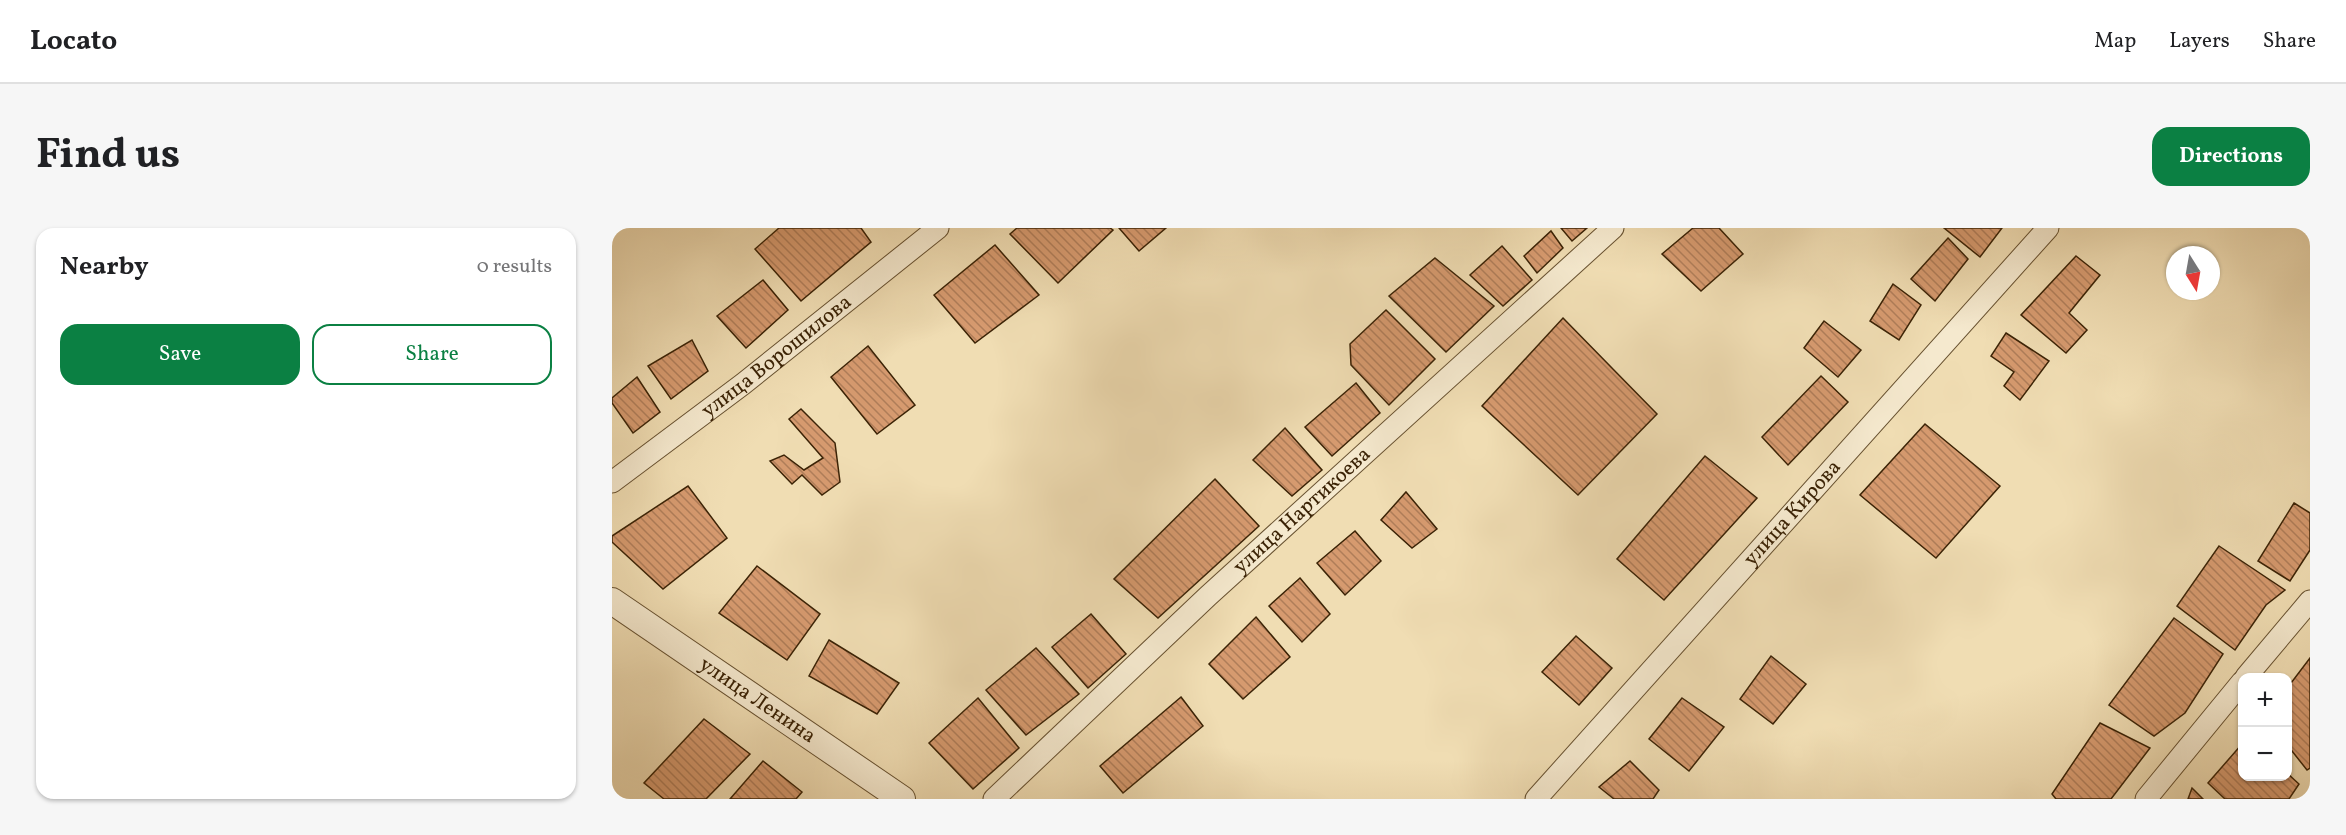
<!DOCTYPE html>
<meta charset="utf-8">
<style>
:root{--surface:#fff;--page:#f6f6f6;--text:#202124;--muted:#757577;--line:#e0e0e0;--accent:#0b8043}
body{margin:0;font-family:Vollkorn,serif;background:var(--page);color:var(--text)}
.controls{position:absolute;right:18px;bottom:18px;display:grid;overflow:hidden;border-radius:12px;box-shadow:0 2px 4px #0004}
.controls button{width:54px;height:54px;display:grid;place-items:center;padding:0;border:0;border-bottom:2px solid var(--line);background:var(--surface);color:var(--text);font:30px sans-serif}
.compass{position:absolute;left:1554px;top:18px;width:54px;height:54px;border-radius:50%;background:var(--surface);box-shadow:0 2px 4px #0004;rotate:169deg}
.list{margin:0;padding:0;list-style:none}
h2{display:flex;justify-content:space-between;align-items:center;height:78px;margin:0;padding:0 24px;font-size:26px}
h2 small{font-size:20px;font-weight:400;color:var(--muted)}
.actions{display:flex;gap:12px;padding:18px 24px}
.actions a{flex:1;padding:14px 0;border:2px solid var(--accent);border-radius:18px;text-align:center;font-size:21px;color:var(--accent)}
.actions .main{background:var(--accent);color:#fff}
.map{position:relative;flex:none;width:1698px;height:571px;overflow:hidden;border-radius:18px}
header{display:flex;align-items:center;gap:36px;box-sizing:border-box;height:84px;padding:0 30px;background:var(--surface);border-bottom:2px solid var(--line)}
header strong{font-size:28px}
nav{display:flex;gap:33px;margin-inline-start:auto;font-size:21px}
.intro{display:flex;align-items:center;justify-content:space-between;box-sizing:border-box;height:144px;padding:0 36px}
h1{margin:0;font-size:42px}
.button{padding:15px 27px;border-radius:18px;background:var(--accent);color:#fff;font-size:21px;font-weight:700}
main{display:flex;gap:36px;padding:0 36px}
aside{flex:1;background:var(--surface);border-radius:18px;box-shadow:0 2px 4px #0004}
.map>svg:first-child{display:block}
.building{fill:url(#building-back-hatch);stroke:#3b2306;stroke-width:1.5}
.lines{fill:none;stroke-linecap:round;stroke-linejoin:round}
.minor-casing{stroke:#685231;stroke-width:23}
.tertiary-casing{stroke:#685231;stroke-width:28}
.minor{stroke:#f5e9ce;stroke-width:21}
.tertiary{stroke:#f5e9ce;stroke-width:26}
.labels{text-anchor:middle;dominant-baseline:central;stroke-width:6;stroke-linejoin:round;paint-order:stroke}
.street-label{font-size:21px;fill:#3b2306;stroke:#f5e9ce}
</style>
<header>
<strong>Locato</strong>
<nav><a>Map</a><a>Layers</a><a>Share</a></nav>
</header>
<div class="intro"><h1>Find us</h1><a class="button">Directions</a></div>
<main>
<aside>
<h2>Nearby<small>0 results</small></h2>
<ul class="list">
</ul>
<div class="actions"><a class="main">Save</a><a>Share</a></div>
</aside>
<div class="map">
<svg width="1698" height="571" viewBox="0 0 1698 571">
<defs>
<pattern id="building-back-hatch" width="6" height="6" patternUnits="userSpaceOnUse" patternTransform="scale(1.5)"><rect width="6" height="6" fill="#d69a6f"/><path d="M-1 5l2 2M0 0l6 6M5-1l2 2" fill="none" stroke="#af7d59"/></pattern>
</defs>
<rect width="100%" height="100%" fill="#f0ddb3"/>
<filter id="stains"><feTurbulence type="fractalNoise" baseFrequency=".00333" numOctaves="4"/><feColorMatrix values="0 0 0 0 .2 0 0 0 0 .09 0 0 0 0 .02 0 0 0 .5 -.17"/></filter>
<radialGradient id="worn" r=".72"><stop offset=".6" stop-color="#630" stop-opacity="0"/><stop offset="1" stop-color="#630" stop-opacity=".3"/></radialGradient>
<g class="building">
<polygon points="167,0 249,0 259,14 189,73 143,21"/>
<polygon points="405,0 498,0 501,2 446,55 398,6"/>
<polygon points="507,0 554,0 527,23"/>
<polygon points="949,0 975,0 960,13"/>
<polygon points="1081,0 1107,0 1131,26 1089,63 1050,26"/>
<polygon points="1332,0 1390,0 1368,29"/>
<polygon points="939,3 951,20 925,45 912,28"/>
<polygon points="1336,10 1356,31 1323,73 1299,51"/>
<polygon points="383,17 427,67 363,115 322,67"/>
<polygon points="890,18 920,52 891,78 858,47"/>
<polygon points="1464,28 1488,47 1457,85 1475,102 1454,125 1409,87"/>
<polygon points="823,30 882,78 834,124 777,68"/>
<polygon points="151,52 176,82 134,120 105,88"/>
<polygon points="1281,56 1309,77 1287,112 1258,93"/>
<polygon points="774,82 823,131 777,177 739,137 738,116"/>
<polygon points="951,90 1045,186 966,267 870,178"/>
<polygon points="1212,93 1249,122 1226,149 1192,120"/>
<polygon points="1394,105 1437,133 1408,172 1392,158 1402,144 1379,128"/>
<polygon points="80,112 96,143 59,171 36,138"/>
<polygon points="256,118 303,177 265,206 219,149"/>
<polygon points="1209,148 1236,174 1176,237 1150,209"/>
<polygon points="25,149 48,184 21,205 0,175 0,170"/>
<polygon points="744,155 768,185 720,228 693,199"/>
<polygon points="189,181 223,215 228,254 210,267 190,247 180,256 158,233 172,227 192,242 211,230 177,191"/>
<polygon points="1313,196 1388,258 1324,330 1248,267"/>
<polygon points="673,200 710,242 680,268 641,232"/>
<polygon points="1093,228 1145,270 1052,372 1005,331"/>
<polygon points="603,251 647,298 546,390 502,351"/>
<polygon points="76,258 115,310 51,361 0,314 0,308"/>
<polygon points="794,264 825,301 800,320 769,292"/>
<polygon points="1682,275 1698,285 1698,322 1678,353 1646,333"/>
<polygon points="743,303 769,333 733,367 705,335"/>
<polygon points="1607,318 1673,362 1654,377 1623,422 1565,378"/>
<polygon points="145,338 208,386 175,432 107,385"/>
<polygon points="688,350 718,386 690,414 657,378"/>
<polygon points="479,386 514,426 476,460 440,419"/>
<polygon points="644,389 678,429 631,471 597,436"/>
<polygon points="1562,390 1611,426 1573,485 1542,508 1497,477"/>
<polygon points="964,408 1000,440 967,477 930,444"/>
<polygon points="217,412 287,455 265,486 197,448"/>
<polygon points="424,420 467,466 414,507 374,462"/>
<polygon points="1159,428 1194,456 1161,496 1128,471"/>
<polygon points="1698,430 1698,540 1695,542 1676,518 1676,459"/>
<polygon points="569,469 591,498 511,565 488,538"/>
<polygon points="366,470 407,520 361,561 317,515"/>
<polygon points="1070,470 1112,499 1077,543 1037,511"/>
<polygon points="92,491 138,526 94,571 52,571 32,555"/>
<polygon points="1488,495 1538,520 1499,571 1444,571 1440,566"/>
<polygon points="1630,516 1630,548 1676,548 1676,546 1687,556 1677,571 1613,571 1596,555"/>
<polygon points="151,533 190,564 184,571 118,571"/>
<polygon points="1018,533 1047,562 1041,571 1002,571 987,559"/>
<polygon points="1580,560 1591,571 1576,571"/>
</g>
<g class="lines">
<g class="minor-casing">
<g id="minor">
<path id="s1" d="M0 254 131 156 326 0"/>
<polyline points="1634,449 1698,373"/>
<path id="s2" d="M382 571 596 368 1001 0"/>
<path id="s3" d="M924 571 1436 0"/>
<polyline points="1534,571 1630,454"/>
</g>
</g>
<g class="tertiary-casing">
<g id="tertiary">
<path id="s4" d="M0 373 290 571"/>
</g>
</g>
<use href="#minor" class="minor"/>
<use href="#tertiary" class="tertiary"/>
</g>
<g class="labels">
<g class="street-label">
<text stroke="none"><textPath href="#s1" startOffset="207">улица Ворошилова</textPath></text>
<text stroke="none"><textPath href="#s2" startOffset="422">улица Нартикоева</textPath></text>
<text stroke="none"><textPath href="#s3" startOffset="384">улица Кирова</textPath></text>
<text stroke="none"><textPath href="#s4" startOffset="176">улица Ленина</textPath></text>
</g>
</g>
<rect width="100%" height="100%" filter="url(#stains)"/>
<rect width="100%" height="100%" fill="url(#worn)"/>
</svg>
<div class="controls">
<button>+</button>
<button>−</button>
</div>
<svg class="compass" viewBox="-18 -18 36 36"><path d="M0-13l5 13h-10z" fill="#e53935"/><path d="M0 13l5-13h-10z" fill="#757577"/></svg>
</div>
</main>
